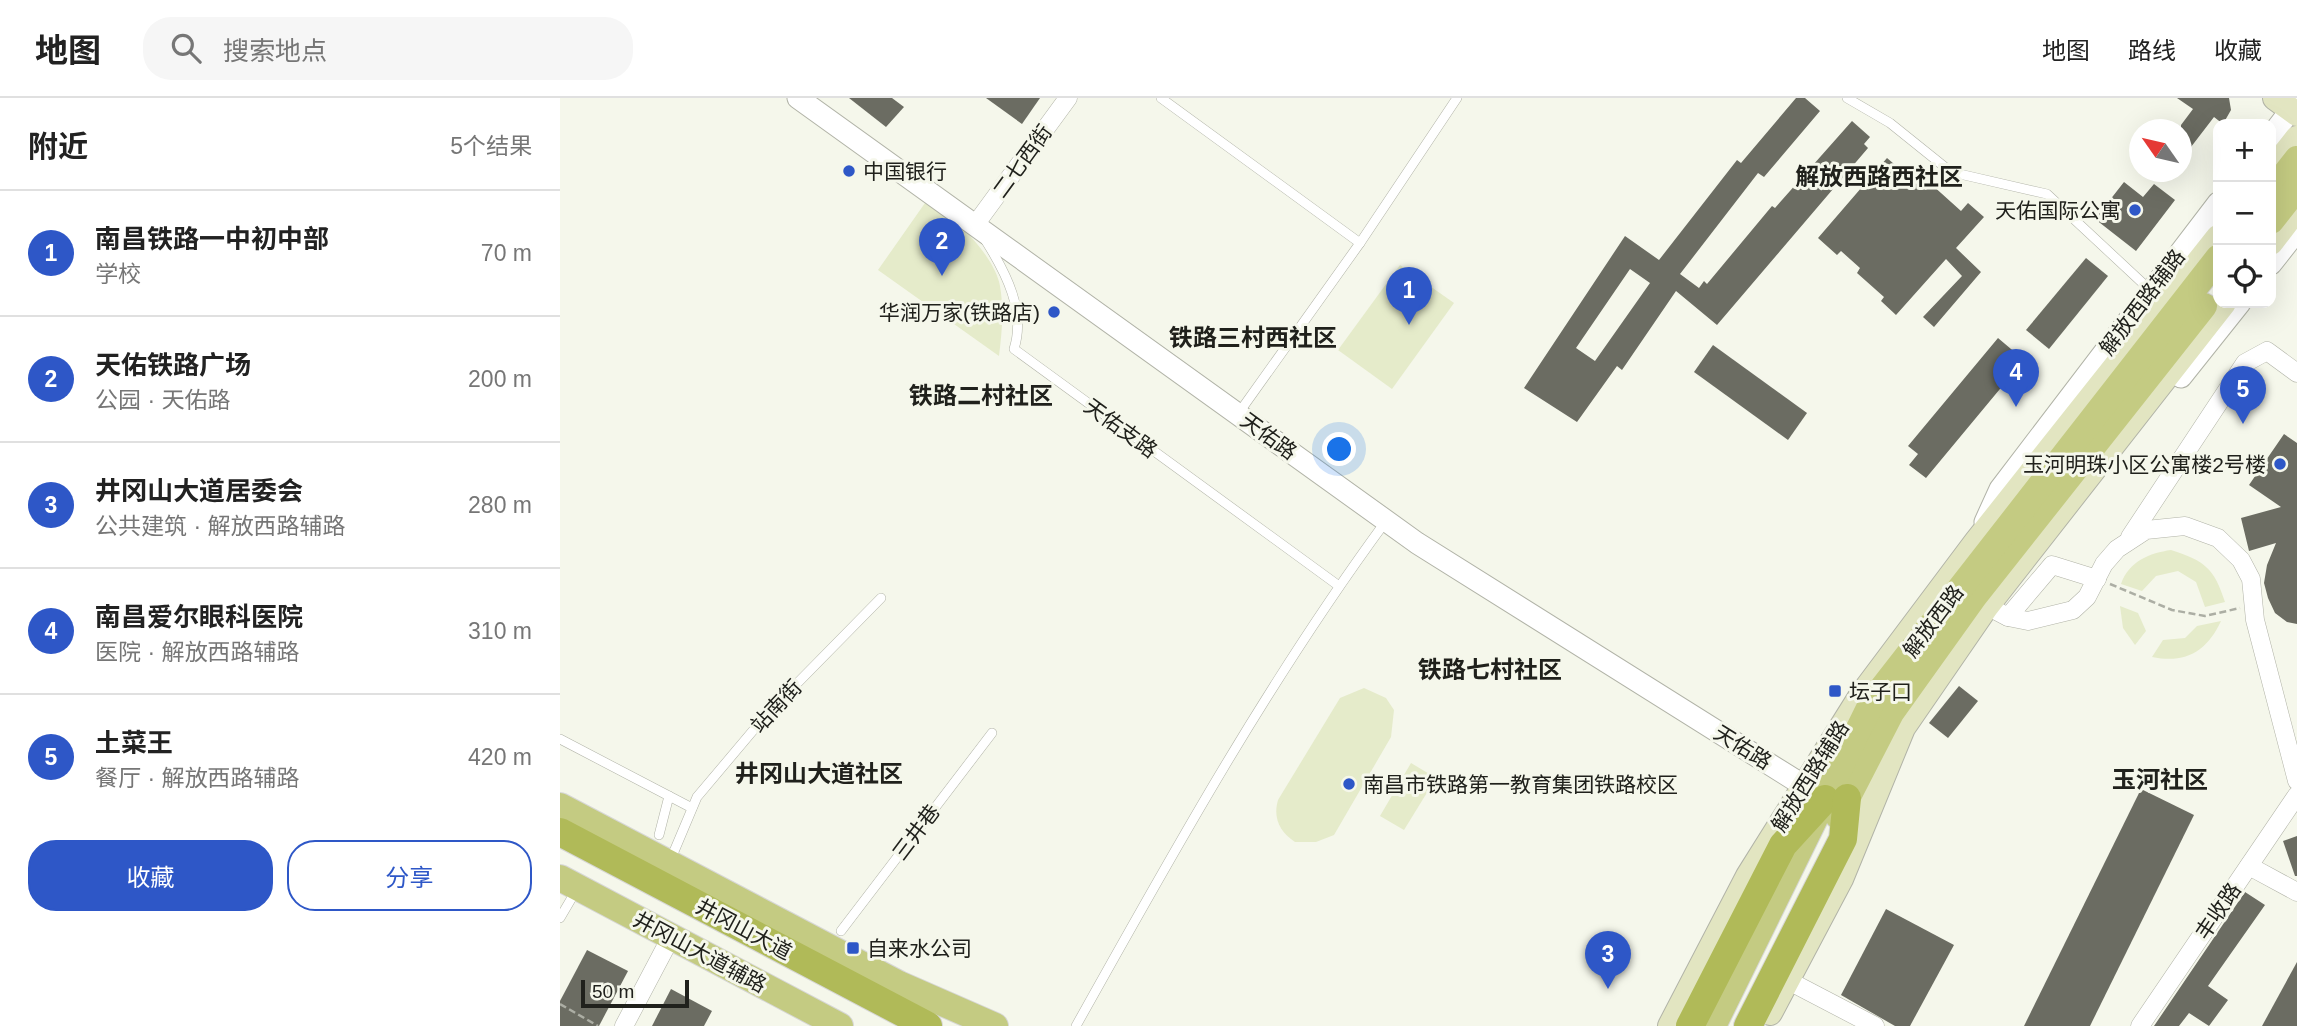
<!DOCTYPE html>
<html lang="zh">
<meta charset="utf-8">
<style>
:root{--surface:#fff;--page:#f6f6f6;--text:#222;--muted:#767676;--line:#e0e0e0;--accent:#2e57c7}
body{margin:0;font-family:Arial,"Noto Sans SC",sans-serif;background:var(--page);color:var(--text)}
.controls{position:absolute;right:21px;top:21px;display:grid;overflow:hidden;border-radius:14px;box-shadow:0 7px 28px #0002}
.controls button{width:63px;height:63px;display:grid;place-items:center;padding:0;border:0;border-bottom:2px solid var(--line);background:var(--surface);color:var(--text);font:35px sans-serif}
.compass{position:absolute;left:1569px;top:21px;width:63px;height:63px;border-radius:50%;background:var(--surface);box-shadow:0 7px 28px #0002;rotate:304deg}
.scale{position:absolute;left:21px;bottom:18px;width:108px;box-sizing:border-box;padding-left:7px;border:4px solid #20211c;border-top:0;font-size:19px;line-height:24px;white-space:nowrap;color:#20211c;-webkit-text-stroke:5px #f5f7eb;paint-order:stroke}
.you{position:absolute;left:780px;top:352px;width:24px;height:24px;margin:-18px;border:5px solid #fff;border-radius:50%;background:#1a73e8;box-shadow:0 0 0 10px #1a73e833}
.badge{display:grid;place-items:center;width:46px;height:46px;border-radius:50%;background:var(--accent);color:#fff;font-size:23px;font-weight:700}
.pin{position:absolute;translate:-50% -58px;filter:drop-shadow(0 2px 4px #0008)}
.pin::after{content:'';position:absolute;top:37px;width:24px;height:21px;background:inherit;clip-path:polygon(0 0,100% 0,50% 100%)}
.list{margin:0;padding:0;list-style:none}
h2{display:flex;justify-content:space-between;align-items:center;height:91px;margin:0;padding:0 28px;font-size:30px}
h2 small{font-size:23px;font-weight:400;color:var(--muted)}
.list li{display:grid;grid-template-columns:46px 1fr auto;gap:21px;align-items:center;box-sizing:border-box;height:126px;padding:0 28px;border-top:2px solid var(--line)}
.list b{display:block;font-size:26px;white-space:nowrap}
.list p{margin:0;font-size:23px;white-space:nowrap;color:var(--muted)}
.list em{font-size:23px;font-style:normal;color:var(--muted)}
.actions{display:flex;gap:14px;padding:21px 28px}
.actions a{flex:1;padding:16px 0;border:2px solid var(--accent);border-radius:28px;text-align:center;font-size:24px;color:var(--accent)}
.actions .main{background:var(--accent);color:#fff}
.icon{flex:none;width:38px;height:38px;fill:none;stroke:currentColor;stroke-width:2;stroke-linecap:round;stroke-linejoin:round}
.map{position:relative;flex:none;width:1737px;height:928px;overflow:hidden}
header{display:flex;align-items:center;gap:42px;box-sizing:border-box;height:98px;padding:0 35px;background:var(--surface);border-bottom:2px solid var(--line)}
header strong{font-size:33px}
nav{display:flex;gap:38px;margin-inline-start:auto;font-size:24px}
.search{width:490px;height:63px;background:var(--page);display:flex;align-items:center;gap:18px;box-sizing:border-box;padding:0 24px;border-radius:28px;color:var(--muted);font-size:26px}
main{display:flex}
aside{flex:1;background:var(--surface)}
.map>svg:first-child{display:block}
.green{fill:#e5ebca}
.building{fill:#6b6c62;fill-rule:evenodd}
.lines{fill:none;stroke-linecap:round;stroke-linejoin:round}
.service-casing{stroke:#b1b3a7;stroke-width:10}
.minor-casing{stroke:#b1b3a7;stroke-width:19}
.tertiary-casing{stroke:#b1b3a7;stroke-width:23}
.secondary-casing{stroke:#b1b3a7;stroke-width:26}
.primary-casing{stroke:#d7d7d6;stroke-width:28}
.trunk-casing{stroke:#d7d7d6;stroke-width:30}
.path{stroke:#acaea4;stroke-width:2.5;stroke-dasharray:7 3.5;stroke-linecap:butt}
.service{stroke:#fff;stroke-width:9}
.minor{stroke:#fff;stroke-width:18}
.tertiary{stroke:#fff;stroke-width:21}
.secondary{stroke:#e2e5c1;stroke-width:24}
.primary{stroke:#c4cb82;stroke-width:26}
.trunk{stroke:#b0ba58;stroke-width:28}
.poi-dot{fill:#2e57c7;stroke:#f5f7eb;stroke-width:2.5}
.labels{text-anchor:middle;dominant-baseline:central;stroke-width:6;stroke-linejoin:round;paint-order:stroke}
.street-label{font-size:21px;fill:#20211c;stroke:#f5f7eb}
.poi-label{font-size:21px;fill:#20211c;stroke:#f5f7eb;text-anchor:start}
.quarter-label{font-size:24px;font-weight:bold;fill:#20211c;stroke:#f5f7eb}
</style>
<header>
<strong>地图</strong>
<div class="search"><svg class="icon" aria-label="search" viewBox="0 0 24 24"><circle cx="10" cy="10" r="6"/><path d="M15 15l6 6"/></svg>搜索地点</div>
<nav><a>地图</a><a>路线</a><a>收藏</a></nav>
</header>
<main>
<aside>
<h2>附近<small>5个结果</small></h2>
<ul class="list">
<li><span class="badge">1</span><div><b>南昌铁路一中初中部</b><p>学校</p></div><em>70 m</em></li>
<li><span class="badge">2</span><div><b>天佑铁路广场</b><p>公园 · 天佑路</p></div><em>200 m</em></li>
<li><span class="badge">3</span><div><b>井冈山大道居委会</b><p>公共建筑 · 解放西路辅路</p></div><em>280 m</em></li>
<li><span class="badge">4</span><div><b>南昌爱尔眼科医院</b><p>医院 · 解放西路辅路</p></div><em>310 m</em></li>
<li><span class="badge">5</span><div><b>土菜王</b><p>餐厅 · 解放西路辅路</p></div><em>420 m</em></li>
</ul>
<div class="actions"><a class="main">收藏</a><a>分享</a></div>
</aside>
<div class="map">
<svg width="1737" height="928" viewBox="0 0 1737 928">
<rect width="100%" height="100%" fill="#f5f7eb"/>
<g class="green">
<path d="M365 105C393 114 435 159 440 188 444 211 442 234 439 258L318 172Z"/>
<polygon points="840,167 894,205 832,291 778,252"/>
<path d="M1611 452C1645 463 1654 470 1665 504L1645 509 1636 484 1618 473 1596 478 1582 493 1561 486C1569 463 1590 455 1611 452Z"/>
<polygon points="1560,508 1578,515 1586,533 1575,547 1563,530"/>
<path d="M1661 523C1647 553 1626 566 1592 559L1603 542 1625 540 1637 528Z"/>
<path d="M804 590 826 600 834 612 831 639 774 737 756 744H735C719 734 713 719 718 702L780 600Z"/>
<polygon points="851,665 876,680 844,732 820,718"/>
</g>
<g class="building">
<polygon points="289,0 332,0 344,9 326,29"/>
<polygon points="426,0 480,0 462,26"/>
<path d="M1236 0H1245L1260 13 1204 79 1198 75 1120 176 1139 190 1144 183 1147 186 1212 108 1215 110 1292 23 1310 39 1304 46 1308 50 1157 227 1116 193 1062 272 1057 268 1017 324 964 290 1065 138 1099 162 1177 62 1181 65ZM1070 171 1090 185 1035 263 1016 250Z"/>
<polygon points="1617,0 1669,0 1671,12 1663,26 1654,19 1621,62 1621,27 1633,11"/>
<polygon points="1327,60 1361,89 1366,92 1371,86 1401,113 1408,105 1424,119 1396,150 1421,174 1374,229 1363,219 1402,178 1386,161 1336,217 1321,203 1324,199 1297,175 1300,170 1281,153 1277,157 1258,140"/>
<polygon points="1564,84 1583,99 1594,86 1615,102 1576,153 1535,121"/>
<polygon points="1526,160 1548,178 1489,251 1466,232"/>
<polygon points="1438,240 1464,262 1366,380 1349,367 1358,356 1348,348"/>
<polygon points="1153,247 1247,315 1228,342 1134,274"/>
<polygon points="1724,336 1737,345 1737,526 1727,524 1715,515 1708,500 1704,485 1707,467 1716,445 1689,453 1681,420 1721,409 1689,387"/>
<polygon points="1399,588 1418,603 1388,640 1369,625"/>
<polygon points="1581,691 1634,717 1530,928 1464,928"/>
<polygon points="1737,738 1737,778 1735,778 1723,743"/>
<polygon points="1685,794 1705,807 1648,888 1668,902 1649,928 1629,915 1619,928 1594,928"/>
<polygon points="1326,811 1394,847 1350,928 1335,928 1281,897"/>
<polygon points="27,852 68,873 39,928 0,928 0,903"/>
<polygon points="1737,864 1737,928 1702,928"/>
<polygon points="111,891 152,913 144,928 92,928"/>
</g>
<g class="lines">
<g class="service-casing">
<g id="service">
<polyline points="601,0 800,145"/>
<polyline points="1287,0 1330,25 1391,74 1487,96 1590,192"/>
<path d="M426 143C446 175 466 213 454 251L779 488"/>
<polyline points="678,316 800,145 897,0"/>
<polyline points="0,641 109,698 99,737"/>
<polyline points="109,698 132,710"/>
<polyline points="110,763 137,699 207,616 321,500"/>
<polyline points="0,820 17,791"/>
<polyline points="281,833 432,635"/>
<path d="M516 928C612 756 709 582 826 423"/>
</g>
</g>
<g class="minor-casing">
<g id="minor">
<polyline points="415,127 508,0"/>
<polyline points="1570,439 1685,265 1707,253 1737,275"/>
<polyline points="1427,508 1448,519 1468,523 1513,512 1527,499 1544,466 1557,451 1586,432 1625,428 1658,440 1681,462 1691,481 1695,522 1737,683"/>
<polyline points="1448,519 1492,467 1537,481"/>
<polyline points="1689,768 1737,794"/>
<polyline points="1227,882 1315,928"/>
<polyline points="64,928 111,839"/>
<polyline points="1580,928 1737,697"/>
</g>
</g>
<g class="tertiary-casing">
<g id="tertiary">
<polyline points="238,0 857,445 1257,696"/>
<polyline points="1711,38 1737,4"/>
<polyline points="1711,166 1737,133"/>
<polyline points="1621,279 1680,205"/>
<polyline points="1425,424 1440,391 1658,105"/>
</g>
</g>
<g class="secondary-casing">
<g id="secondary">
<polyline points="1715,0 1737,16"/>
<polyline points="1711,73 1737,40"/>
<polyline points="1711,145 1737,111"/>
<polyline points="1210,915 1281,781 1343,630 1427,508 1664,205"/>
<polyline points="1110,928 1188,778 1302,596 1416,444 1658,139"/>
</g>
</g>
<g class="primary-casing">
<g id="primary">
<polyline points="1711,94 1737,61"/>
<polyline points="1711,123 1737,90"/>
<polyline points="0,708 339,886 435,928"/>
<polyline points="1278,718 1331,615 1414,499 1644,208"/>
<polyline points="0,780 280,928"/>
<polyline points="1153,928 1313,602 1658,160"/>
</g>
</g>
<g class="trunk-casing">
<g id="trunk">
<polyline points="0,734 368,928"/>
<polyline points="1130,928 1223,747 1265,701"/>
<polyline points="1188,928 1283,741 1287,700"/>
</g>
</g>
<g class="path">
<polyline points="1550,486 1612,512 1645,518 1680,510"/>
<polyline points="0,906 38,928"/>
</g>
<use href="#service" class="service"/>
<use href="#minor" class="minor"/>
<use href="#tertiary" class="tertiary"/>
<use href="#secondary" class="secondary"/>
<use href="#primary" class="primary"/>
<use href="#trunk" class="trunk"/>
</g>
<g class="poi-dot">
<circle cx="289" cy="73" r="7"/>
<circle cx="1575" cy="112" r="7"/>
<circle cx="494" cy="214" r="7"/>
<circle cx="1720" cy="366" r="7"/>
<rect x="1268" y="586" width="14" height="14" rx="3.5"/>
<circle cx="789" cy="686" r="7"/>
<rect x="286" y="843" width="14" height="14" rx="3.5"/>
</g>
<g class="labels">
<g class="street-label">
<text transform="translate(462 63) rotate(-54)">二七西街</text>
<text transform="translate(1582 204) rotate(-53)">解放西路辅路</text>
<text transform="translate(561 330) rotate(36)">天佑支路</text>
<text transform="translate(709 338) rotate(36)">天佑路</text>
<text transform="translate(1373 523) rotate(-53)">解放西路</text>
<text transform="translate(216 608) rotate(-47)">站南街</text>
<text transform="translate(1183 649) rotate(32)">天佑路</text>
<text transform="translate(1250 678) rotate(-58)">解放西路辅路</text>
<text transform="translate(356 734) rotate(-53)">三井巷</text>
<text transform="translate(1658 813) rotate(-56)">丰收路</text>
<text transform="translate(184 831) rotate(28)">井冈山大道</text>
<text transform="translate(140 854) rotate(28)">井冈山大道辅路</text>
</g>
<g class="poi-label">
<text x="303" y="73">中国银行</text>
<text x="1561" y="112" text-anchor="end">天佑国际公寓</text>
<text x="480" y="214" text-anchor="end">华润万家(铁路店)</text>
<text x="1706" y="366" text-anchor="end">玉河明珠小区公寓楼2号楼</text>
<text x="1289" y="593">坛子口</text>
<text x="803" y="686">南昌市铁路第一教育集团铁路校区</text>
<text x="307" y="850">自来水公司</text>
</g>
<g class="quarter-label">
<text x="1319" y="78">解放西路西社区</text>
<text x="693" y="239">铁路三村西社区</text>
<text x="421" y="297">铁路二村社区</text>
<text x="930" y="571">铁路七村社区</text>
<text x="259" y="675">井冈山大道社区</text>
<text x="1600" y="681">玉河社区</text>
</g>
</g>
</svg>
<div class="controls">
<button>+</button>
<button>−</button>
<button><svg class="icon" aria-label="locate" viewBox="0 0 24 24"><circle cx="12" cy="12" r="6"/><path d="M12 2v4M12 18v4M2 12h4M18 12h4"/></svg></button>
</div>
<svg class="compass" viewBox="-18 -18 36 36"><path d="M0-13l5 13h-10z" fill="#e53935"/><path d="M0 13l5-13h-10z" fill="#767676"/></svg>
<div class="scale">50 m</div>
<div class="you"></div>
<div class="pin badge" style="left:849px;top:227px">1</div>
<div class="pin badge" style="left:382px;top:178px">2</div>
<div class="pin badge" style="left:1048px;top:891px">3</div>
<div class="pin badge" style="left:1456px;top:309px">4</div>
<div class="pin badge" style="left:1683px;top:326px">5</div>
</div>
</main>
